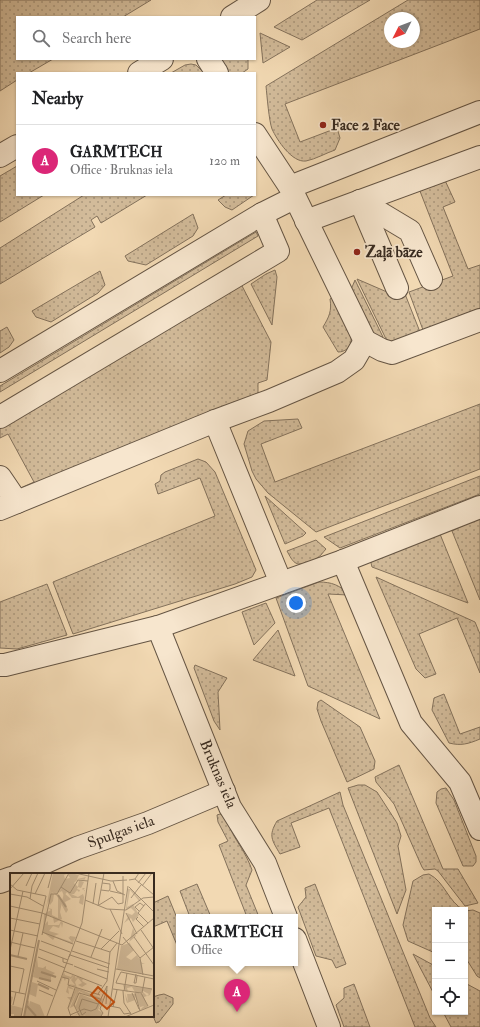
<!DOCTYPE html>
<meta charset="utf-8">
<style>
:root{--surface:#fff;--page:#f6f6f6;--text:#202124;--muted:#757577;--line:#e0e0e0;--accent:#db2777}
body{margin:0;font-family:"IM FELL Double Pica",serif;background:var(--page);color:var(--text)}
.controls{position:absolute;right:12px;bottom:12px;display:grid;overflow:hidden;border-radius:0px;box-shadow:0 1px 3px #0004}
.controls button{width:36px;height:36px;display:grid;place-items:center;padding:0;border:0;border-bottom:1px solid var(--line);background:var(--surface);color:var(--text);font:20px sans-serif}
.compass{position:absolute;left:384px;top:12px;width:36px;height:36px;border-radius:50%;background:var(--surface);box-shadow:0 1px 3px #0004;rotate:228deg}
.you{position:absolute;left:296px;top:603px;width:14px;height:14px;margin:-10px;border:3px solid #fff;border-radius:50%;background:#1a73e8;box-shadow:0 0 0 6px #1a73e833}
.badge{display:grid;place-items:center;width:26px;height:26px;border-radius:50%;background:var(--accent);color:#fff;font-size:13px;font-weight:700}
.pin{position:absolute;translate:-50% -33px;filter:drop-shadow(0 1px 2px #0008)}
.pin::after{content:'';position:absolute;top:21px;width:14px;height:12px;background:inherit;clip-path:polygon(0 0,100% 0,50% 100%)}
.popup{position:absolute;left:176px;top:914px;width:122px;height:52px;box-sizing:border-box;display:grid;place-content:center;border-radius:0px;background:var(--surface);filter:drop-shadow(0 1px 3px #0005);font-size:13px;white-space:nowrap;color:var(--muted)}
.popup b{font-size:15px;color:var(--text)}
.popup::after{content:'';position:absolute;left:50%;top:100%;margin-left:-8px;border:8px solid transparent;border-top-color:var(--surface)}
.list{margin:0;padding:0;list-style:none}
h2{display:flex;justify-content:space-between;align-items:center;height:52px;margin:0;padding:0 16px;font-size:17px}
h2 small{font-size:13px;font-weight:400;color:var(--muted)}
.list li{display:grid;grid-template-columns:26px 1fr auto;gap:12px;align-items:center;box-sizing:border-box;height:72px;padding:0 16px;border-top:1px solid var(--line)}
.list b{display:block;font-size:15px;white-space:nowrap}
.list p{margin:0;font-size:13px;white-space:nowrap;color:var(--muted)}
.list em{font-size:13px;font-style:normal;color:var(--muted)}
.icon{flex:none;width:22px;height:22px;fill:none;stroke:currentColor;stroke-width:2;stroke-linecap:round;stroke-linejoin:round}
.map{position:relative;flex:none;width:480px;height:1027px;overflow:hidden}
.search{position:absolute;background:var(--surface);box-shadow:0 1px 3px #0004;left:16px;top:16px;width:240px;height:44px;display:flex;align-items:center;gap:10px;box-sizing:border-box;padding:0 14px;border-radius:0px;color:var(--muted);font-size:15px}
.panel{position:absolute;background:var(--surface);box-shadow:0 1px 3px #0004;left:16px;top:72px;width:240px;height:124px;border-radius:0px}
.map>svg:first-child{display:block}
.green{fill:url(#green-dots);stroke:#84725c;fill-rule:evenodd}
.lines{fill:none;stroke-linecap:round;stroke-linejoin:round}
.minor-casing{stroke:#655544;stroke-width:24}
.minor{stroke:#f7e6ce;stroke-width:22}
.poi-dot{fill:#8f2418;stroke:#f7e6ce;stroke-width:1.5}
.labels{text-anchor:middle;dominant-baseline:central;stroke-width:3.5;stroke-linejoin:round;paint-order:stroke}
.poi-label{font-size:15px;font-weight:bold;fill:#36291f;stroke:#f7e6ce;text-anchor:start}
.street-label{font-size:15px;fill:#36291f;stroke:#f7e6ce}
.inset-river{fill:none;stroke:#b29d81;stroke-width:2}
.inset-road{fill:none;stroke:#a79378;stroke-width:1}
.view{fill:#cd520f;fill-opacity:0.15;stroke:#cd520f;stroke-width:2}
.inset-edge{fill:none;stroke:#36291f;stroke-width:2}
</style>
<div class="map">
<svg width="480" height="1027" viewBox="0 0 480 1027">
<defs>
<pattern id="green-dots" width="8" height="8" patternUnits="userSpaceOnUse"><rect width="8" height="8" fill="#d2bb9a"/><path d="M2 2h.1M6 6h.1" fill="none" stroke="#ab987d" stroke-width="1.8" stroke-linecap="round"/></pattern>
</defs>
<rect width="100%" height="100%" fill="#f2d9b3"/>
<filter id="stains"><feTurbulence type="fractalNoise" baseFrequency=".005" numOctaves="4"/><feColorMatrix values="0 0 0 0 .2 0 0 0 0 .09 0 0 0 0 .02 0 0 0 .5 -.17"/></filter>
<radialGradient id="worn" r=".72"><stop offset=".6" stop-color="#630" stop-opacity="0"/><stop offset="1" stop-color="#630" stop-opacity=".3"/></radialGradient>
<g class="green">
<polygon points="0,0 151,0 123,17 17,17 17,59 53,59 29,73 17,73 17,80 0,91"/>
<polygon points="317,0 370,0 302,40 274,27"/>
<path d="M408 0H480V29L285 104 300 142 337 128 340 138 335 150C326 153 316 159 306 161 292 163 277 140 272 129 269 121 267 96 266 86ZM390 18H414V42H390Z"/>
<polygon points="260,33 290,47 263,63"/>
<polygon points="221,59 248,59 248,69 242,73 229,73 222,64"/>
<polygon points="191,64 196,65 204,73 171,73 185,65"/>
<polygon points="17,166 17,195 44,195 0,222 0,176"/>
<polygon points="443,176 455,202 443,207 468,269 480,265 480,308 423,330 409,292 453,276 418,186"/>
<polygon points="84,195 147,195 101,223 97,216 91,220 95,227 0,284 0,248"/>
<polygon points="226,195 254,195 232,210 225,207 218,200"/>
<polygon points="193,214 198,228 193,236 146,265 128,261 125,256"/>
<polygon points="256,232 258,236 0,392 0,386"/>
<polygon points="275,270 277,277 272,325 251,284 266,274"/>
<polygon points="100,271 105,285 98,293 51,322 36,317 32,311"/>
<polygon points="357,279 387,292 405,294 420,332 391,342 386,339"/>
<polygon points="355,280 383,337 380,338 371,332 350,292"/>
<polygon points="240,282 271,342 267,380 258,383 258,393 140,448 16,490 34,482 8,434 0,438 0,427"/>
<path d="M333 297C339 309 360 338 347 349 344 351 342 352 338 352L323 327C329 317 332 311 330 299Z"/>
<polygon points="7,327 14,340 9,347 0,353 0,331"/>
<polygon points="480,404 480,469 316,532 268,493 256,479 252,471 244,444 248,431 264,421 298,419 302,428 261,444 275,482"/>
<polygon points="198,459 206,462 215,472 256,570 252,577 235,584 73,634 53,582 215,516 200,478 158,494 155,484 160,481 161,475 165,472"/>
<polygon points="480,476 480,494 340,548 324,537"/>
<polygon points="265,496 306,533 303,536 285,544"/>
<polygon points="480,517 480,600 452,531"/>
<polygon points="440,534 468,603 372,567 371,563 372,559"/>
<path d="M316 540 326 549C323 552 321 556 317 558 315 560 311 561 308 562 295 567 293 562 287 551Z"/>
<polygon points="376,577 475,622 480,634 480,673 457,618 419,634 436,674 425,678 416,669"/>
<path d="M319 582C331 582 341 585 348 595L328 594 380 719 308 686 276 598Z"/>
<polygon points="47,584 67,635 17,649 0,648 0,602"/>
<polygon points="266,603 275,623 254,645 242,612"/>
<polygon points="278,630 295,676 253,660"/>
<polygon points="195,665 227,678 218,692 220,730 214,721 194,668"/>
<path d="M444 694 460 734 480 727V739C468 744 461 746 449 743L432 710 434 698Z"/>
<polygon points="321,700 360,727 375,761 374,769 347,782 321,721 317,709 318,702"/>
<polygon points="399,765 443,869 458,869 478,903 465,906 438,871 435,869 424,870 422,867 394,804 376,782 375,777"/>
<polygon points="358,785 365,785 377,792 397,823 401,836 398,846 406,890 397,914 348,788"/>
<polygon points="446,788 454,800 476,856 476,862 473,866 463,866 436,803 437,792 441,789"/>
<path d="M340 792 343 805 430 1018 436 1027H415L329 808 291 823 300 847 280 854C272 840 268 836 277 821Z"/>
<path d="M220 814C228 818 230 829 234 836 241 848 247 856 252 870L246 885 259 917H247L219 845 228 841 218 822 217 815Z"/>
<path d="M429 874C445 882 448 902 464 910H435V953L408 941 403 925 413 881 423 875Z"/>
<polygon points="197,884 211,917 190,917 180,891"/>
<polygon points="315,884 346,964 336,968 332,960 316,956 298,907 306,897 305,888"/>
<polygon points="168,896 179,923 179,950 167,921 153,927 153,903"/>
<polygon points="473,910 480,913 480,978 477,976 467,960 465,959 465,911"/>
<polygon points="413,954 435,966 435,996"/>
<polygon points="465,983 480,991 480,1027 451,1027 443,1012 465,1012"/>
<polygon points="354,984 370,1027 344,1027 336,1005 344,998 344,988"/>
<polygon points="164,994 173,998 173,1004 159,1022 156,1023 153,1016 153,997 159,995"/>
</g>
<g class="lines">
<g class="minor-casing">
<g id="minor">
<polyline points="232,17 259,0"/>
<polyline points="208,59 217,73"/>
<polyline points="139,73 162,59"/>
<polyline points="255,134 290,187 365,341"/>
<polyline points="0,156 17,146"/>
<polyline points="290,187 480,112"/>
<polyline points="360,201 410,231 431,279"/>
<polyline points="360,201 397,288"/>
<polyline points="306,221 480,157"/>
<polyline points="0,371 262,214 294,198"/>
<polyline points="0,417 278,251 262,214"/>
<polyline points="215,421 281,583"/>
<polyline points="0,477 17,502"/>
<polyline points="0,509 215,421 269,401 337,372 354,360 365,341 382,350 392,353 480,320"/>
<polyline points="343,561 411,723 460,782 480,829"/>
<polyline points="158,627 230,807 265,863 286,917"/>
<polyline points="0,665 5,665 158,627 343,561 480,507"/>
<polyline points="19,874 77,848 148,823 224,791"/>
<polyline points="0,882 11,878"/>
<polyline points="295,939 329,1027"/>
</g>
</g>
<use href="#minor" class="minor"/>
</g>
<g class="poi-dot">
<circle cx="323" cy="125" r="4"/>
<circle cx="357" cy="252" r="4"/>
</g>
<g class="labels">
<g class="poi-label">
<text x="331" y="125">Face 2 Face</text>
<text x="365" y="252">Zaļā bāze</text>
</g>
<g class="street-label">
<text transform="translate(218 774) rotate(67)">Bruknas iela</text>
<text transform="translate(121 832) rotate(-20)">Spulgas iela</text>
</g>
</g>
<g transform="translate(10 873)">
<rect width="144" height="144" fill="#f2d9b3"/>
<path d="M43 0H59L54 2 55 6 60 5 58 2 61 0 69 2 67 6 76 4 74 7H77L68 6 64 10 68 14 69 7 74 9 71 15 68 14 67 16 70 17 69 19 67 17 64 21H61L68 24 73 21 74 24 75 18 72 16 73 15H75L73 17H75L73 32 69 30 70 25H62L57 19 54 23 52 18 48 20 52 15 47 20 41 17 40 20 41 19 44 20H41L44 21 43 28 40 32 38 28 35 40ZM118 16H121L130 26V27L129 28 120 17 117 34 123 31 129 42 123 49 121 45 114 50 118 44 117 40 122 42 125 39 121 35 116 37ZM48 24 52 29 50 39 52 46 44 50 43 44 37 42 35 51 38 48V52H49L51 48 53 50 52 55 51 50 49 55 43 53 39 58 49 61 44 63 62 69 57 63 59 65 60 63 66 64 62 71 45 64 43 67 33 59 34 41 41 37 38 35 42 36V42L48 45ZM123 55 126 63 119 69 124 77 116 84 121 87 127 82 132 90 135 91H132L133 101 107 96 111 73 119 70ZM27 84 28 94 33 95 36 93V96L45 100 41 103V109L23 104ZM54 99 55 102 61 104 62 102 65 103 66 106 67 103 73 106 72 108 77 111 72 114 68 112 72 110 68 105 65 109 67 115 93 126 88 137 93 140 90 144H73L76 142 70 144 69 142 70 144 68 141 64 143 72 137 68 138 65 133 66 132 70 121 85 127 90 126 71 120H69L68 123 69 119 75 121 69 118 64 133 60 135 68 116 59 135H58L61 128 57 124H62L65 117 58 115 59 121 56 119 58 112 65 117 66 114 58 111 60 107 58 111 65 112 61 107 64 103 61 106 56 105 55 108 53 104 46 121ZM22 109 28 111 26 124 19 121ZM113 112 133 115 132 120H130L129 121H132L133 119 137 123 139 121 133 118V115L142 116 140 122 134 124 138 134 130 137 134 133 130 134 125 123V127L117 130 116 127 115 120 118 129 117 121H126L122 114 117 115 118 119 115 118ZM0 123 3 124 1 132 12 135 11 144H4V141H0ZM17 127 19 128V132L20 128 30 132 35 144H14Z" fill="#d2bb9a"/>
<path d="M41 16 47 20 52 28 54 20 61 26 55 29 58 37 56 40 47 23 42 19 40 20Z" fill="#d2bb9a"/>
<path class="inset-river" d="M48 22 56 34M0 82 17 86M31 99 46 104M29 105 41 108M28 111 39 116M17 133 26 143M14 144 29 67"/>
<path class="inset-road" d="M65 0 101 8 117 7M125 6 144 22M119 7 125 6 129 0M103 8 107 18 115 22M128 10 136 0M0 11 7 17 36 23 32 40M16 13 22 0M132 13 142 0M51 14 60 20 68 7 78 8M119 14 144 39M38 15 42 0M0 16 14 0M91 17 99 18 100 16V11L92 10M100 18 113 21M0 21 17 24 33 33M25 21 35 0M121 25 131 12M20 26 22 13 28 0M75 27 97 36 116 37 133 25 144 24M136 30 128 40 138 50M83 31 86 10M108 31 113 30V3M89 32 102 24 108 31M0 33 32 40 112 72 144 45M88 33 94 0M100 36 112 61M129 38 125 34 130 30 134 33M116 40 127 61M128 44 126 46 134 54M0 45 30 51M0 57 28 63M131 57 144 76M32 59 63 71M32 62 41 21H47L59 0M113 64 130 85 133 102M124 64 144 92M31 68 60 79M66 68 100 79M0 69 25 75M29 76 58 87M91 76 109 58M0 77 13 18M62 78 100 91M60 82 99 95M8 83 13 60M28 84 55 95M59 84 72 50 79 0M81 84 92 56M53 85V89L63 92M130 85 144 74M0 93 14 96 9 120M64 93 97 106M87 96 99 99M106 96 144 103M54 98 92 113M126 101 124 110H126L127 103M52 104 59 106 58 112 90 122M107 107 111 99 144 106M107 107 106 110 142 116M27 108 46 117M144 108V126M103 116 131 120 138 133M29 117 43 123M0 118 15 121M113 118 114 130 121 141M114 118 117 100M122 120 129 136M125 120 130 138M132 120 135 104M88 121 97 108 100 79 107 70M96 131 97 113M3 132 6 119M100 133 110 135 114 141 121 140M103 134 107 117M76 139 72 142 69 135 72 126 88 131M60 142 74 136 81 138 86 136 97 113M37 143 60 81M91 143 93 140 90 136 97 117M11 144 32 40M61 144 58 135 65 115M70 144 64 132 69 120 90 126M98 144 118 13M115 144 144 132"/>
<path class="view" d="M88 114 104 129 97 136 81 122Z"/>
<rect width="144" height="144" class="inset-edge"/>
</g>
<rect width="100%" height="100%" filter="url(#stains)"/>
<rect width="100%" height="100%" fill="url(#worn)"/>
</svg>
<div class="controls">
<button>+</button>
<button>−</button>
<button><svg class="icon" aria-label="locate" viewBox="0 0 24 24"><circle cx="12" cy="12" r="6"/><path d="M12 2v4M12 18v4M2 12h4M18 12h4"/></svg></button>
</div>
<svg class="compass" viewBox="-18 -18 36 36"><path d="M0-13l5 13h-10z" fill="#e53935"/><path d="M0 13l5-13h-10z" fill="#757577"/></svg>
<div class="you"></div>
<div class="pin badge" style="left:237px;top:1012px">A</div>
<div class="popup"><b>GARMTECH</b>Office</div>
<div class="search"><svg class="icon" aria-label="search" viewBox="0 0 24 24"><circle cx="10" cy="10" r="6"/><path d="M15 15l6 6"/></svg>Search here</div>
<section class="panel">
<h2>Nearby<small></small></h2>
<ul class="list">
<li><span class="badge">A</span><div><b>GARMTECH</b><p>Office · Bruknas iela</p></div><em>120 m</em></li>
</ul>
</section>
</div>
